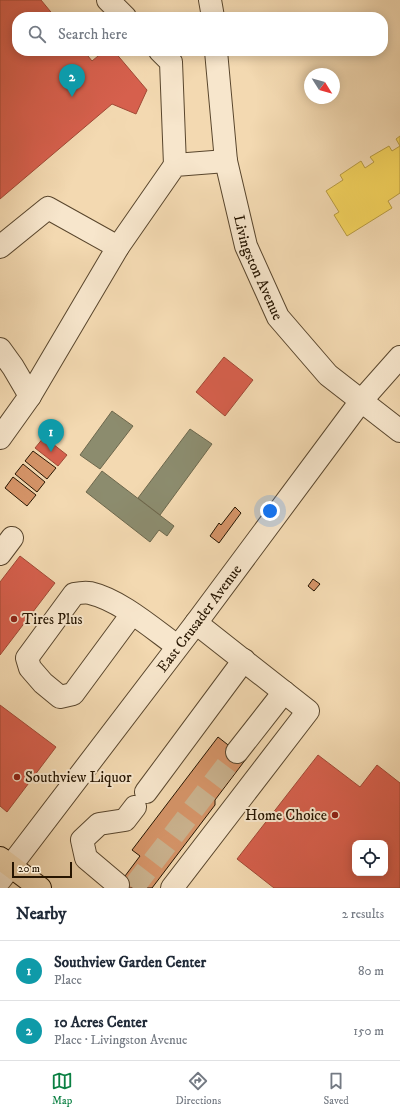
<!DOCTYPE html>
<meta charset="utf-8">
<style>
:root{--surface:#fff;--page:#f2f2f3;--text:#1f2937;--muted:#747a83;--line:#e0e1e3;--accent:#0b8043}
body{margin:0;font-family:"IM FELL DW Pica",serif;background:var(--page);color:var(--text)}
.controls{position:absolute;right:12px;bottom:12px;display:grid;overflow:hidden;border-radius:8px;box-shadow:0 2px 10px #0003}
.controls button{width:36px;height:36px;display:grid;place-items:center;padding:0;border:0;border-bottom:1px solid var(--line);background:var(--surface);color:var(--text);font:20px sans-serif}
.compass{position:absolute;left:304px;top:68px;width:36px;height:36px;border-radius:50%;background:var(--surface);box-shadow:0 2px 10px #0003;rotate:127deg}
.scale{position:absolute;left:12px;bottom:10px;width:60px;box-sizing:border-box;padding-left:4px;border:2px solid #261501;border-top:0;font-size:11px;line-height:14px;white-space:nowrap;color:#261501;-webkit-text-stroke:3px #f7e6cc;paint-order:stroke}
.you{position:absolute;left:270px;top:511px;width:14px;height:14px;margin:-10px;border:3px solid #fff;border-radius:50%;background:#1a73e8;box-shadow:0 0 0 6px #1a73e833}
.badge{display:grid;place-items:center;width:26px;height:26px;border-radius:50%;background:var(--accent);color:#fff;font-size:13px;font-weight:700}
.pin{position:absolute;translate:-50% -33px;filter:drop-shadow(0 1px 2px #0008)}
.pin::after{content:'';position:absolute;top:21px;width:14px;height:12px;background:inherit;clip-path:polygon(0 0,100% 0,50% 100%)}
.list{margin:0;padding:0;list-style:none}
h2{display:flex;justify-content:space-between;align-items:center;height:52px;margin:0;padding:0 16px;font-size:17px}
h2 small{font-size:13px;font-weight:400;color:var(--muted)}
.list li{display:grid;grid-template-columns:26px 1fr auto;gap:12px;align-items:center;box-sizing:border-box;height:60px;padding:0 16px;border-top:1px solid var(--line)}
.list b{display:block;font-size:15px;white-space:nowrap}
.list p{margin:0;font-size:13px;white-space:nowrap;color:var(--muted)}
.list em{font-size:13px;font-style:normal;color:var(--muted)}
.icon{flex:none;width:22px;height:22px;fill:none;stroke:currentColor;stroke-width:2;stroke-linecap:round;stroke-linejoin:round}
.map{position:relative;flex:none;width:400px;height:888px;overflow:hidden}
.search{position:absolute;background:var(--surface);box-shadow:0 2px 10px #0003;left:12px;right:12px;top:12px;height:44px;display:flex;align-items:center;gap:10px;box-sizing:border-box;padding:0 14px;border-radius:16px;color:var(--muted);font-size:15px}
.sheet{height:172px;background:var(--surface)}
nav{display:flex;justify-content:space-around;align-items:center;box-sizing:border-box;height:56px;border-top:1px solid var(--line);background:var(--surface);font-size:11px;color:var(--muted)}
nav a{display:grid;justify-items:center;gap:2px}
nav .on{color:var(--accent)}
.map>svg:first-child{display:block}
.homes{fill:#f6d55c;stroke:#b89b41}
.shops{fill:#d6604d;stroke:#a14a36;fill-rule:evenodd}
.industry{fill:#8c8c6e;stroke:#6d684d}
.building{fill:#d59468;stroke:#261501}
.lines{fill:none;stroke-linecap:round;stroke-linejoin:round}
.minor-tunnel{stroke:#cab28e;stroke-width:22;stroke-dasharray:22 11;stroke-linecap:butt}
.minor-casing{stroke:#59462d;stroke-width:24}
.major-casing{stroke:#261501;stroke-width:24}
.minor{stroke:#f7e6cc;stroke-width:22}
.major{stroke:#f3d9b1;stroke-width:22}
.poi-dot{fill:#8f2418;stroke:#f7e6cc;stroke-width:1.5}
.labels{text-anchor:middle;dominant-baseline:central;stroke-width:4;stroke-linejoin:round;paint-order:stroke}
.street-label{font-size:15px;fill:#261501;stroke:#f7e6cc}
.poi-label{font-size:15px;fill:#261501;stroke:#f7e6cc;text-anchor:start}
</style>
<div class="map">
<svg width="400" height="888" viewBox="0 0 400 888">
<rect width="100%" height="100%" fill="#f3d9b1"/>
<filter id="stains"><feTurbulence type="fractalNoise" baseFrequency=".005" numOctaves="4"/><feColorMatrix values="0 0 0 0 .2 0 0 0 0 .09 0 0 0 0 .02 0 0 0 .5 -.17"/></filter>
<radialGradient id="worn" r=".72"><stop offset=".6" stop-color="#630" stop-opacity="0"/><stop offset="1" stop-color="#630" stop-opacity=".3"/></radialGradient>
<g class="homes">
<polygon points="400,136 400,146 396,139"/>
<polygon points="389,146 392,151 400,146 400,193 388,201 392,208 347,236 334,215 339,212 326,191 343,180 340,175 361,161 365,168 374,162 370,157"/>
</g>
<g class="shops">
<polygon points="0,0 41,0 55,17 17,17 17,51 84,51 92,61 104,51 114,51 147,90 136,114 112,104 0,199"/>
<polygon points="224,357 253,380 225,416 196,392"/>
<polygon points="44,437 67,455 58,466 35,448"/>
<polygon points="20,556 55,583 0,655 0,582"/>
<polygon points="0,705 56,747 7,812 0,806"/>
<path d="M318 755 360 787 377 765 400 783V888H274L237 859ZM355 843H385V873H355Z"/>
</g>
<g class="industry">
<polygon points="112,411 133,426 100,469 80,455"/>
<polygon points="190,429 212,444 160,515 138,498"/>
<polygon points="102,471 174,526 167,536 159,530 150,542 86,492"/>
</g>
<g class="building">
<polygon points="33,451 56,468 47,479 25,461"/>
<polygon points="23,464 45,482 37,492 15,474"/>
<polygon points="13,477 36,495 27,506 5,488"/>
<polygon points="235,507 241,513 219,543 210,536 219,523 221,525"/>
<polygon points="313,579 320,584 314,591 308,586"/>
<polygon points="218,737 246,759 215,800 215,805 152,888 116,888 140,856 132,850"/>
</g>
<g class="lines">
<polyline class="minor-tunnel" points="133,888 237,752"/>
<g class="minor-casing">
<g id="minor">
<polyline points="108,0 125,17"/>
<polyline points="210,0 213,17"/>
<polyline points="160,51 171,62 175,165"/>
<path id="s1" d="M216 51 226 161 246 246 278 317 328 375 400 431"/>
<polyline points="0,247 48,208 118,247"/>
<polyline points="0,349 13,367 30,396"/>
<polyline points="0,438 30,396 118,247 175,165 226,161"/>
<polyline points="0,554 12,538"/>
<path d="M132 614 73 694 60 697 43 683 30 668 27 658 74 594C79 593 85 592 90 593 120 600 152 628 177 646"/>
<polyline points="237,752 284,692"/>
<polyline points="146,792 244,660"/>
<path id="s2" d="M0 880 196 623 361 401 400 357"/>
<polyline points="118,885 86,858 82,840 99,824 125,820 135,807"/>
<polyline points="172,888 308,711 196,623"/>
</g>
</g>
<g class="major-casing">
<polyline id="major" points="0,858 40,888"/>
</g>
<use href="#minor" class="minor"/>
<use href="#major" class="major"/>
</g>
<g class="poi-dot">
<circle cx="14" cy="619" r="4"/>
<circle cx="17" cy="777" r="4"/>
<circle cx="335" cy="815" r="4"/>
</g>
<g class="labels">
<g class="street-label">
<text stroke="none"><textPath href="#s1" startOffset="222">Livingston Avenue</textPath></text>
<text stroke="none"><textPath href="#s2" startOffset="329">East Crusader Avenue</textPath></text>
</g>
<g class="poi-label">
<text x="22" y="619">Tires Plus</text>
<text x="25" y="777">Southview Liquor</text>
<text x="327" y="815" text-anchor="end">Home Choice</text>
</g>
</g>
<rect width="100%" height="100%" filter="url(#stains)"/>
<rect width="100%" height="100%" fill="url(#worn)"/>
</svg>
<div class="controls">
<button><svg class="icon" aria-label="locate" viewBox="0 0 24 24"><circle cx="12" cy="12" r="6"/><path d="M12 2v4M12 18v4M2 12h4M18 12h4"/></svg></button>
</div>
<svg class="compass" viewBox="-18 -18 36 36"><path d="M0-13l5 13h-10z" fill="#e53935"/><path d="M0 13l5-13h-10z" fill="#747a83"/></svg>
<div class="scale">20 m</div>
<div class="you"></div>
<div class="pin badge" style="left:51px;top:452px;background:#0f9aa8">1</div>
<div class="pin badge" style="left:72px;top:97px;background:#0f9aa8">2</div>
<div class="search"><svg class="icon" aria-label="search" viewBox="0 0 24 24"><circle cx="10" cy="10" r="6"/><path d="M15 15l6 6"/></svg>Search here</div>
</div>
<section class="sheet">
<h2>Nearby<small>2 results</small></h2>
<ul class="list">
<li><span class="badge" style="background:#0f9aa8">1</span><div><b>Southview Garden Center</b><p>Place</p></div><em>80 m</em></li>
<li><span class="badge" style="background:#0f9aa8">2</span><div><b>10 Acres Center</b><p>Place · Livingston Avenue</p></div><em>150 m</em></li>
</ul>
</section>
<nav>
<a class="on"><svg class="icon" aria-label="map" viewBox="0 0 24 24"><path d="M3 6l6-2 6 2 6-2v14l-6 2-6-2-6 2zM9 4v14M15 6v14"/></svg>Map</a>
<a><svg class="icon" aria-label="directions" viewBox="0 0 24 24"><path d="M12 3l9 9-9 9-9-9zM9 14v-3h6M13 9l2 2-2 2"/></svg>Directions</a>
<a><svg class="icon" aria-label="saved" viewBox="0 0 24 24"><path d="M7 4h10v16l-5-4-5 4z"/></svg>Saved</a>
</nav>
